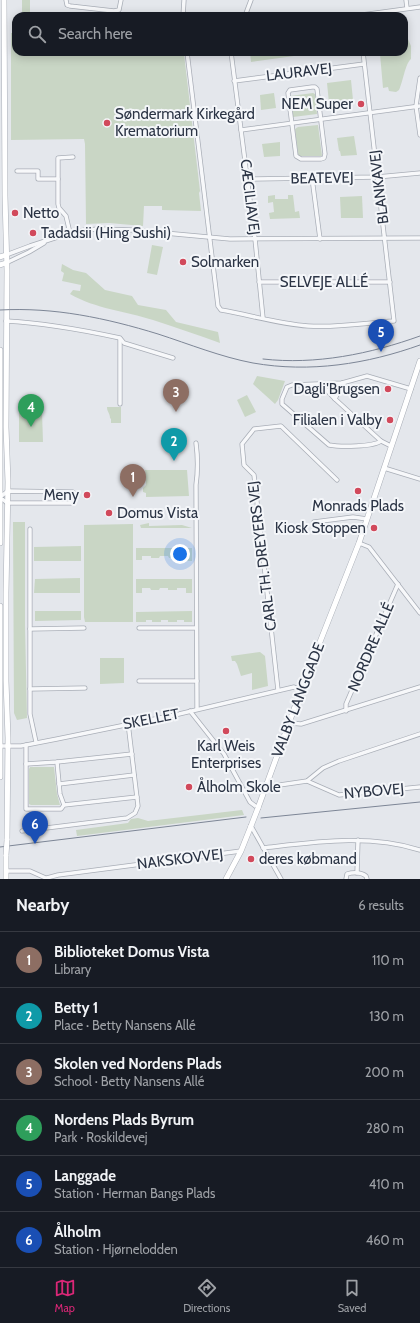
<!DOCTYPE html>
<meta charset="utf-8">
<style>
:root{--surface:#171b24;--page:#20242c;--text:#f1f3f6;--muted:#9ea1a6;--line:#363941;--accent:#db2777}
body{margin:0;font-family:Cabin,sans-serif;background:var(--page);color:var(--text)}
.you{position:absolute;left:180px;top:554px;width:14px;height:14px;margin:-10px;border:3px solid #fff;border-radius:50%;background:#1a73e8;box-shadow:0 0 0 6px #1a73e833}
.badge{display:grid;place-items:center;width:26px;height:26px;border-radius:50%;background:var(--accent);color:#fff;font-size:13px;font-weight:700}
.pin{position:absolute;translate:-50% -33px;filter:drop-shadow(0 1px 2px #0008)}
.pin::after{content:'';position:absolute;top:21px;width:14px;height:12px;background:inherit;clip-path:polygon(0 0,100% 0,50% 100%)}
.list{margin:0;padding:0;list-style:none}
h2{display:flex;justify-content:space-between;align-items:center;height:52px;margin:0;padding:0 16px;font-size:17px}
h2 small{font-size:13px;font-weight:400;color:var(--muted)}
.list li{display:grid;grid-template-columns:26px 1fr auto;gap:12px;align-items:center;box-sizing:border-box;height:56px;padding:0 16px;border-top:1px solid var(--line)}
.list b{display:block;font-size:15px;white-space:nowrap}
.list p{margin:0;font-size:13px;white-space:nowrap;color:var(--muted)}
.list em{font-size:13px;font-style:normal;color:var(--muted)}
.icon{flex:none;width:22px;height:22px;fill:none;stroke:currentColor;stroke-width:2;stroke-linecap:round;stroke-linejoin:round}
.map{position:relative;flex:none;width:420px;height:879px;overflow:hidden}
.search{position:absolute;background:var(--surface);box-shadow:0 2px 10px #0003;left:12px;right:12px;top:12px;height:44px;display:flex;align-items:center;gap:10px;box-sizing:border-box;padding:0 14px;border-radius:12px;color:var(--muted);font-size:15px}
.sheet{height:388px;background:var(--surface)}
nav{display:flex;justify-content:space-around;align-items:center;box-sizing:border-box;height:56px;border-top:1px solid var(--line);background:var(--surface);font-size:11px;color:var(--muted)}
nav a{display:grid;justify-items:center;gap:2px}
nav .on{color:var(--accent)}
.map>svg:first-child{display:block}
.green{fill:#c9d6c5}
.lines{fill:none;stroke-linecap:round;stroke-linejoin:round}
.street-casing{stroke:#a9aeb7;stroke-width:5}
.secondary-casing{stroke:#a9aeb7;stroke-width:6}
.street{stroke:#f7f8fa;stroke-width:3.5}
.secondary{stroke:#fff;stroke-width:5}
.tram{stroke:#7d8696;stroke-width:1}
.secondary-bridge-casing{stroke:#a9aeb7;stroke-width:6;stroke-linecap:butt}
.secondary-bridge{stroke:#fff;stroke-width:5}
.poi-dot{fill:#d1495b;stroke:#f4f6f9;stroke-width:1.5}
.labels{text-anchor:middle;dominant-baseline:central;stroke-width:4;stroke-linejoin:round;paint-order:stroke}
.street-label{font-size:15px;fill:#2b3445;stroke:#f4f6f9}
.poi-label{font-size:15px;fill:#2b3445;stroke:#f4f6f9;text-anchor:start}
</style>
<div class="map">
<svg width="420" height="879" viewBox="0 0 420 879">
<rect width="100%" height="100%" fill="#e4e7ec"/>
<g class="green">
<rect x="22" y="0" width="8" height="15"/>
<path d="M404 20 408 27V39L411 46V59C405 64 403 82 399 90L396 92 389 91 388 87 383 88 380 54 388 52H404Z"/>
<polygon points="11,33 16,33 16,52 171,52 184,54 200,191 199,193 201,211 162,210 162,206 144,206 143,226 109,223 86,224 85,144 84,139 11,140"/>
<polygon points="250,52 323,52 251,62"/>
<polygon points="351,80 353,100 329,103 327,83"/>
<polygon points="274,93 276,108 261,110 260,95"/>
<polygon points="313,93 315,94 317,114 293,117 290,96"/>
<polygon points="318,125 322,156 300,156 298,154 295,129 298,127"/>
<polygon points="354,136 357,155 341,156 340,151 339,151 337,138"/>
<polygon points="280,142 280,156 264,157 262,144"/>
<polygon points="275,195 275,199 288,199 288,195 293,195 295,212 299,211 300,218 270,219 269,213 274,212 273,202 268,203 268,196"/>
<polygon points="362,196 363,218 341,218 340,197"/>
<polygon points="152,245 163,247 157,275 147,273"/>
<path d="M62 264 73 270 86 273 105 290 132 296 138 305 166 310 176 322 218 332 220 343C198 335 175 327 153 320 125 311 96 309 70 294L73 290 80 291 81 285 62 281 64 273 61 271Z"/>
<polygon points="257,376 285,381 278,400 275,404 253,384"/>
<polygon points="247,395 256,412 245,417 237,400"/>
<path d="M107 407H121V423H111V419L110 418C110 413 107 412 107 407Z"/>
<polygon points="42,412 43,442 19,442 19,413"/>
<polygon points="145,470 187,470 189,496 146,497 146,493 143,492 143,488 146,485"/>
<polygon points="13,522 25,522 25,625 27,718 17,720 14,713"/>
<polygon points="149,523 149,526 182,525 192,528 141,528 140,525"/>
<polygon points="133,524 133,622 85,622 84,617 84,525"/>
<polygon points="81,546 81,561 34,561 34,547"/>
<polygon points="136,548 192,548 192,561 186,561 186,556 177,556 177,558 169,558 168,556 160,556 159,558 151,558 151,556 142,556 142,560 136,560"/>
<polygon points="80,578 80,593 34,593 35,579"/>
<polygon points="136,579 192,579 192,593 186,593 186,588 177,588 177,590 168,590 168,588 160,588 159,590 151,590 150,588 142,588 142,593 136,593"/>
<polygon points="35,611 81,611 81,620 35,621"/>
<polygon points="192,611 192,622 184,622 184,620 177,620 177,622 168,622 168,620 161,620 161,622 152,622 152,620 146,620 146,622 136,622 136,612"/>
<polygon points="260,652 265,656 268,686 252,690 252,673 241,676 237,664 235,661 232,661 231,656"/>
<polygon points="100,658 124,658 124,683 100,684"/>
<polygon points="30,767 54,767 57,794 60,805 31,805 29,804 29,769"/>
<polygon points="242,810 244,815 77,836 76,830 128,823 131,819 138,818 148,821"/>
</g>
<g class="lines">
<g class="street-casing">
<g id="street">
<polyline points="66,0 67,5 70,6 114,11 119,10 121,0"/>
<polyline points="406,0 407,8"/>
<polyline points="183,16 184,0"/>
<polyline points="245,16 251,0"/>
<polyline points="354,16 420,7"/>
<path d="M187 52 218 306 221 310C250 315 279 324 308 326 337 328 366 323 394 321L363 52"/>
<polyline points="231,52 255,239 263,318"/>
<polyline points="420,78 416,106 420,135"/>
<polyline points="234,81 364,64"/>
<polygon points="312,87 315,87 317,89 325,154 324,158 321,159 301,159 296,156 288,93 290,90"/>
<polyline points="241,130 420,106"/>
<polyline points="17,171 38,171 38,179 58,179"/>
<polyline points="312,178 320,239"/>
<polyline points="247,179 377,177 420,173"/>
<polyline points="70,233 66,216 59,208 58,204 58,158 73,157"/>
<polyline points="6,255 30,246 70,233 85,230 99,229 132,230 230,239 420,238"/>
<polyline points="6,263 29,252 44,243"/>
<polyline points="259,282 390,282"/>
<path d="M6 321C45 323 83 330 120 338L124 343 173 358"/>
<polyline points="120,339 120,404"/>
<polyline points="320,383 335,399 381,441 391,446"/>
<polyline points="335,399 342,383"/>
<path d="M381 441C373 447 340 447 329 445L282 404V399L287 387 292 385 342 383 367 376 411 389"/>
<path d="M196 443C198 458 198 471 196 485L197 709"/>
<polyline points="384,468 420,479"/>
<polygon points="8,491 73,492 73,503 7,503 0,497"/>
<polyline points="314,522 353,517 367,519"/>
<polyline points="30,529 30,714 36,742"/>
<polyline points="359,543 369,547 420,613"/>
<polyline points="139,628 196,628"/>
<polyline points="30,629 84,628"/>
<polyline points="139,681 197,681"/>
<polyline points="30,689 85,688"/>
<polyline points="278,690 254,475 244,465 242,444 254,429 281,426 337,480"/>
<polyline points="190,711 224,754 250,802 258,808"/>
<polyline points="346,711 346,704 398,584"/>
<polyline points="289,723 301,724 420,687"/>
<polyline points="26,745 26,809 61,809 64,805 137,797"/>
<polyline points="0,746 21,746 57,739 179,714 294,687 301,690"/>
<polyline points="57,762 60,794 64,805"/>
<polyline points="26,764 57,762 132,754"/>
<polyline points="307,781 339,795 420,787"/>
<polyline points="59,784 134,775"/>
<polyline points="266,787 307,781 323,768 339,761 420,734"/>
<polyline points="251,826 281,879"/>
<polyline points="22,831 127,818 135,813 138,806 128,723"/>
<path d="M263 848C316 842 368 834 420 850"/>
<polyline points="6,871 30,871 48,879"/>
<polyline points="357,873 358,840"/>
<polyline points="47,878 58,875 241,851"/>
<path d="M346 879 347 874C353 872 361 872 366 876L367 879"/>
</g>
</g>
<g class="secondary-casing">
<g id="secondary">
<polyline points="4,0 5,196 7,271 6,427 8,482 6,593 6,681 8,738 7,840"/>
<polyline points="0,257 6,255"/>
<polyline points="0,265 6,263"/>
<polyline points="0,350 0,543"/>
<polyline points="0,606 0,777"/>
<polyline points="258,808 301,690 359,543 420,361"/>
<polyline points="6,879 6,855"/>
<polyline points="226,879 241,851 251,826"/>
</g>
</g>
<use href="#street" class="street"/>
<use href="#secondary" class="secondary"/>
<g class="tram">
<path d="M0 310C54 307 106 318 158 334 189 344 221 357 253 363 310 373 367 364 420 345"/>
<path d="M263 359C316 365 370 354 420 336"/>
<polyline points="261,818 420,802"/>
<polyline points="0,847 246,817"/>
</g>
<g class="secondary-bridge-casing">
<g id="secondary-bridge">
<polyline points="251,826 258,808"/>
<polyline points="6,855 7,840"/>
</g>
</g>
<use href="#secondary-bridge" class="secondary-bridge"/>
</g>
<g class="poi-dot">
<circle cx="361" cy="104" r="4"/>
<circle cx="107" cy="123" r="4"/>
<circle cx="15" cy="213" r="4"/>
<circle cx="33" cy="233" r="4"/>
<circle cx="183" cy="262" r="4"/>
<circle cx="388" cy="389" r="4"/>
<circle cx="390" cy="420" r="4"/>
<circle cx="358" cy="491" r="4"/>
<circle cx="87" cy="495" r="4"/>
<circle cx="109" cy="513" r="4"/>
<circle cx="374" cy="528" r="4"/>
<circle cx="226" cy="731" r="4"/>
<circle cx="189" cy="787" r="4"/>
<circle cx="251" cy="859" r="4"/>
</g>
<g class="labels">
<g class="street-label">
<text transform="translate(299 72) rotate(-7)">LAURAVEJ</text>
<text transform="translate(322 178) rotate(-1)">BEATEVEJ</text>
<text transform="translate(379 187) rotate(-97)">BLANKAVEJ</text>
<text transform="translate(250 197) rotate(83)">CÆCILIAVEJ</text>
<text x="324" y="282">SELVEJE ALLÉ</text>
<text transform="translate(262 556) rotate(-97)">CARL TH. DREYERS VEJ</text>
<text transform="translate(371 647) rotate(-67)">NORDRE ALLÉ</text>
<text transform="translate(298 700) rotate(-69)">VALBY LANGGADE</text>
<text transform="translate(151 719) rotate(-11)">SKELLET</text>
<text transform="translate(374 791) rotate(-5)">NYBOVEJ</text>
<text transform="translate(180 859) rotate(-7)">NAKSKOVVEJ</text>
</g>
<g class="poi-label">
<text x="353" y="104" text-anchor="end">NEM Super</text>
<text x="115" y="114">Søndermark Kirkegård<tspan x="115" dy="17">Krematorium</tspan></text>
<text x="23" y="213">Netto</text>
<text x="41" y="233">Tadadsii (Hing Sushi)</text>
<text x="191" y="262">Solmarken</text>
<text x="380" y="389" text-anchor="end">Dagli'Brugsen</text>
<text x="382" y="420" text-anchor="end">Filialen i Valby</text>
<text x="79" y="495" text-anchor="end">Meny</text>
<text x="358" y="506" text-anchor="middle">Monrads Plads</text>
<text x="117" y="513">Domus Vista</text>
<text x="366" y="528" text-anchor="end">Kiosk Stoppen</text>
<text x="226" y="746" text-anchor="middle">Karl Weis<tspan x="226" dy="17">Enterprises</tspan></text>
<text x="197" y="787">Ålholm Skole</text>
<text x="259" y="859">deres købmand</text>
</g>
</g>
</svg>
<div class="you"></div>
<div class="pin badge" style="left:133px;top:497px;background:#8d6e63">1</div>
<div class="pin badge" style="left:174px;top:461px;background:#0f9aa8">2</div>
<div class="pin badge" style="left:176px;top:412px;background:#8d6e63">3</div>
<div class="pin badge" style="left:31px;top:427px;background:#2e9e5b">4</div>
<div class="pin badge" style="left:381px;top:352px;background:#1a4fb4">5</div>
<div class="pin badge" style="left:35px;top:844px;background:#1a4fb4">6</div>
<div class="search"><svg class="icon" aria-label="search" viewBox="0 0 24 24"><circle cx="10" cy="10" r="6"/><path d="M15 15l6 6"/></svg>Search here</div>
</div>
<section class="sheet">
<h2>Nearby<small>6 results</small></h2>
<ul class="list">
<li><span class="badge" style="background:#8d6e63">1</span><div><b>Biblioteket Domus Vista</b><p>Library</p></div><em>110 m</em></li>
<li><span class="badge" style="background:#0f9aa8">2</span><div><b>Betty 1</b><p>Place · Betty Nansens Allé</p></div><em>130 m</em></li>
<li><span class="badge" style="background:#8d6e63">3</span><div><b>Skolen ved Nordens Plads</b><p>School · Betty Nansens Allé</p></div><em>200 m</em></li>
<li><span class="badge" style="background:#2e9e5b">4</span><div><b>Nordens Plads Byrum</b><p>Park · Roskildevej</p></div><em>280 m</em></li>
<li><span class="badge" style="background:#1a4fb4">5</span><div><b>Langgade</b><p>Station · Herman Bangs Plads</p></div><em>410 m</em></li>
<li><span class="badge" style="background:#1a4fb4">6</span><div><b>Ålholm</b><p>Station · Hjørnelodden</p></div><em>460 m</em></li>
</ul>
</section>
<nav>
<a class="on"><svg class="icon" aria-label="map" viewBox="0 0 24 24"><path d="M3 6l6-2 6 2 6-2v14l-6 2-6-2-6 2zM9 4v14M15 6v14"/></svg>Map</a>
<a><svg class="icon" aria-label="directions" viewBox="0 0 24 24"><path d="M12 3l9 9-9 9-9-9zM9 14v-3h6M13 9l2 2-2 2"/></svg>Directions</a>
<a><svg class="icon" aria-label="saved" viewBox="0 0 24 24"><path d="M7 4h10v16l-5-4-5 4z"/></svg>Saved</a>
</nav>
